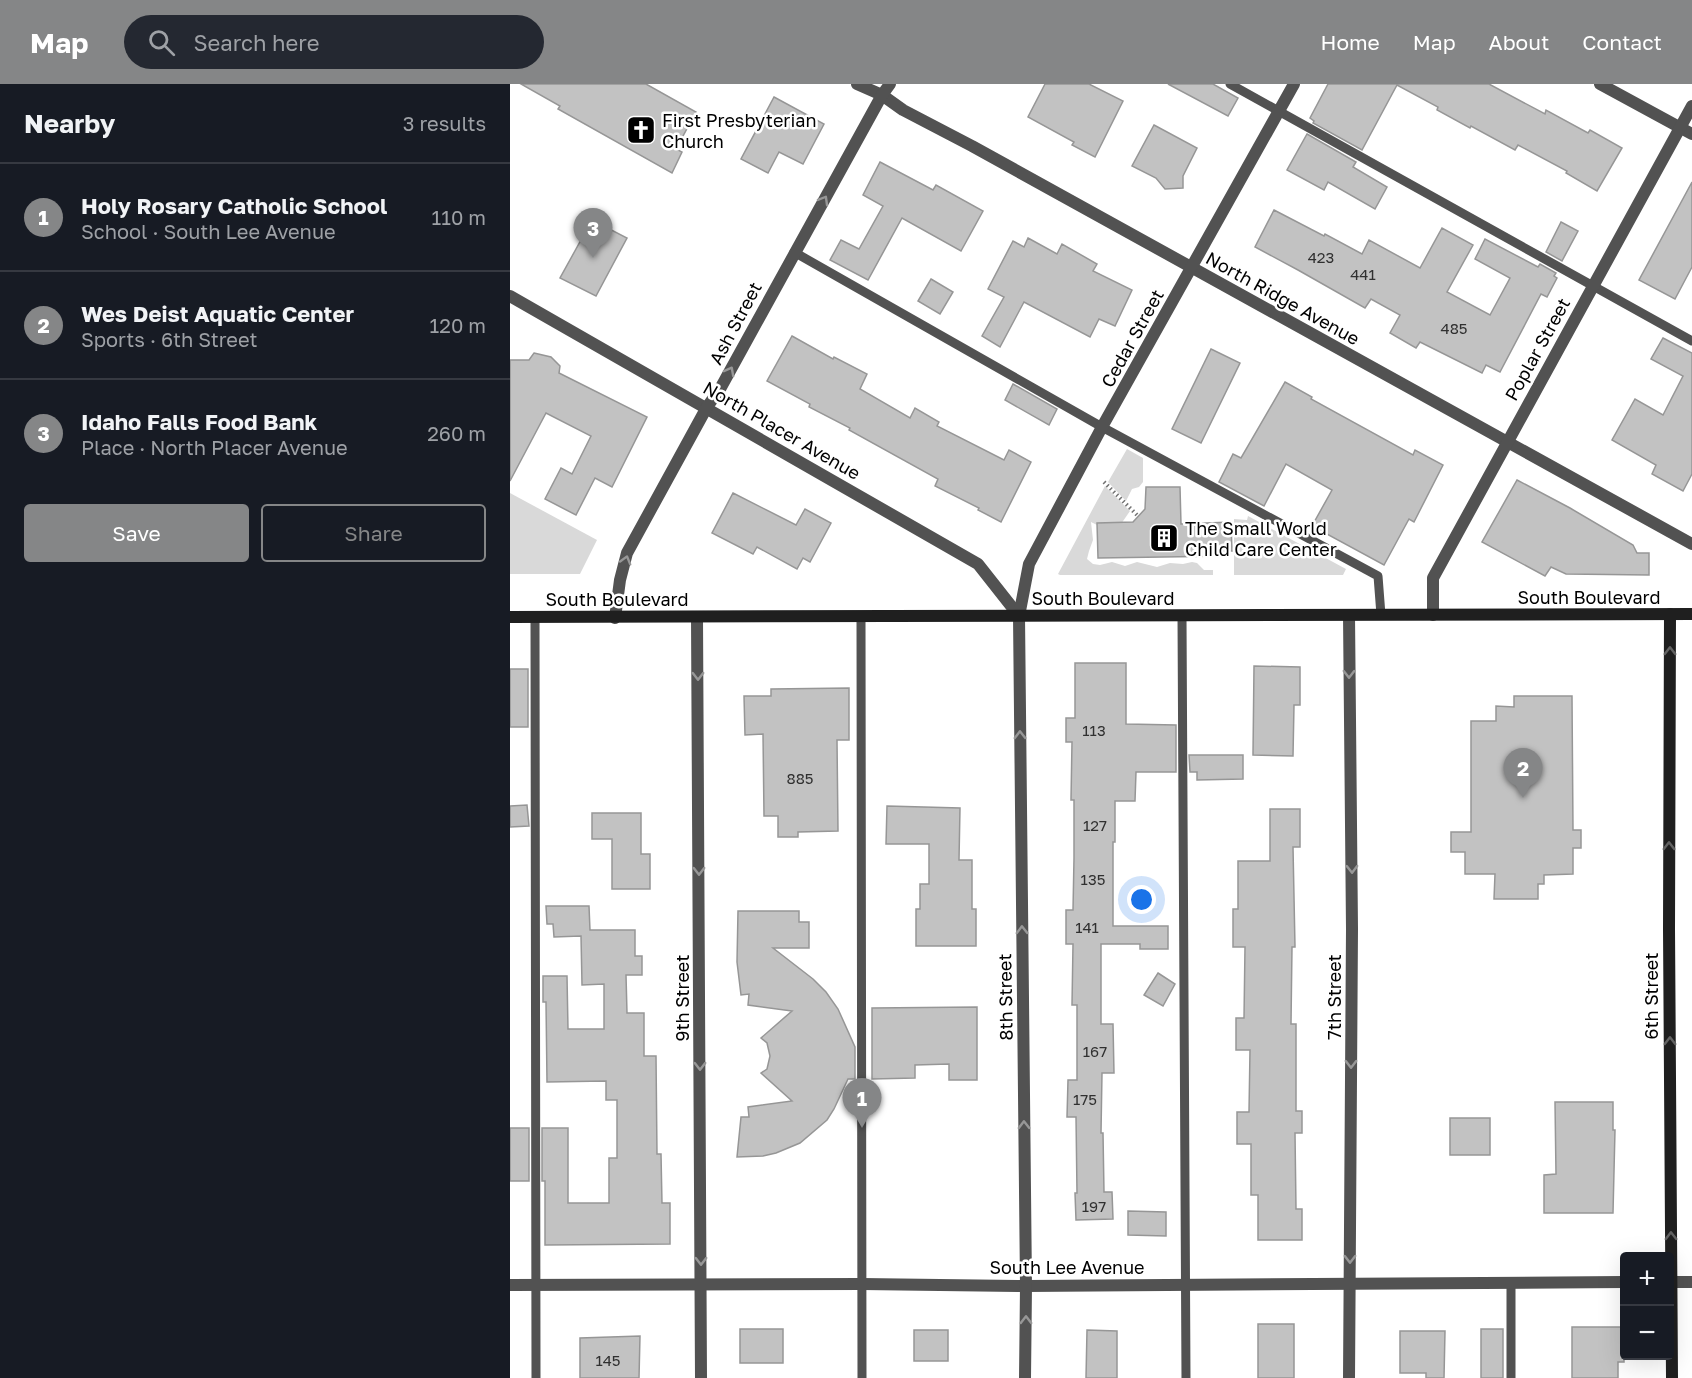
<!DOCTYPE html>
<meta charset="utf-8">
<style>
:root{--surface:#171b24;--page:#242831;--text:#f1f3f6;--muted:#9ea1a6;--line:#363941;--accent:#858687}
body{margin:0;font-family:"Golos Text",sans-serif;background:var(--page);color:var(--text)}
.controls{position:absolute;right:18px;bottom:18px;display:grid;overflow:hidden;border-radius:6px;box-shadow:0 6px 24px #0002}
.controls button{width:54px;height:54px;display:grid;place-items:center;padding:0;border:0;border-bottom:2px solid var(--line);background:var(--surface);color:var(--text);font:30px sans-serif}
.you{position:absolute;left:632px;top:816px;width:21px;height:21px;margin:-15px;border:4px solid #fff;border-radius:50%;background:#1a73e8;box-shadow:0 0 0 9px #1a73e833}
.badge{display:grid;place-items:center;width:39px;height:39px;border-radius:50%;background:var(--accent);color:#fff;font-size:20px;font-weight:700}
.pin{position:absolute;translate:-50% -50px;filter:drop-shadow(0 2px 3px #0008)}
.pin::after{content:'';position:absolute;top:32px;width:21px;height:18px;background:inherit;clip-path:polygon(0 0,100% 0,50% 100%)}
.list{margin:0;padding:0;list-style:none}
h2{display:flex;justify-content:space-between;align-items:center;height:78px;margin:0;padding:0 24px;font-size:26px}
h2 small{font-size:20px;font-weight:400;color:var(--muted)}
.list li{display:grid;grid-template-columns:39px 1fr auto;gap:18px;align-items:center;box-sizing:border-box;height:108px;padding:0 24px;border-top:2px solid var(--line)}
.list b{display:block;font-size:22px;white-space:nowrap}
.list p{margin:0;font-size:20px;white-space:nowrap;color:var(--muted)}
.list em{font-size:20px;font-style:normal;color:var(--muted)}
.actions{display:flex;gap:12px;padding:18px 24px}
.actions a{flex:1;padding:14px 0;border:2px solid var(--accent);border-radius:6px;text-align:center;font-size:21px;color:var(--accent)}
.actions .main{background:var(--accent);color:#fff}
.icon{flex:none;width:33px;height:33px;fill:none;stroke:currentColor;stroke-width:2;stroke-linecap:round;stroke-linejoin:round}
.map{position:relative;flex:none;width:1182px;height:1294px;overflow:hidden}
header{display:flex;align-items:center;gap:36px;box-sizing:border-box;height:84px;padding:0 30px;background:var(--accent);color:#fff}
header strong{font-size:28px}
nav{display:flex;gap:33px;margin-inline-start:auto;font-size:21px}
.search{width:420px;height:54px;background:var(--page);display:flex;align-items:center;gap:15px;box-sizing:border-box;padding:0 21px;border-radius:33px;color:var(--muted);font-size:22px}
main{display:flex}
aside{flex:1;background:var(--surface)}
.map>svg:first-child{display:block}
.green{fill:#d9d9d9}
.building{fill:#c2c2c2;stroke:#969696;stroke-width:1.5}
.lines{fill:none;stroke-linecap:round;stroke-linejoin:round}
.path{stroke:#747474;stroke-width:4;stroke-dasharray:1.5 3;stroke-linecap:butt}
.lane{stroke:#525252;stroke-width:9}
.street{stroke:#525252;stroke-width:12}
.secondary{stroke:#1f1f1f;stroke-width:12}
.oneway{stroke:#979797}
.oneway2{stroke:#626262}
.labels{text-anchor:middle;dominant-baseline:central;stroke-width:5;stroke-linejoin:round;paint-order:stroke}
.number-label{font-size:15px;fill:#303030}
.poi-label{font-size:18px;fill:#000;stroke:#fff;text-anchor:start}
.street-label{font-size:18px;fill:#000;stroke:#fff}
</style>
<header>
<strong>Map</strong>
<div class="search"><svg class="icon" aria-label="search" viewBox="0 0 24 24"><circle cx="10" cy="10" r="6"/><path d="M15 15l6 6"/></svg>Search here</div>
<nav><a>Home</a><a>Map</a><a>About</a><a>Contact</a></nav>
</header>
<main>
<aside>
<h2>Nearby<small>3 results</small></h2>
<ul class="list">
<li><span class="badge">1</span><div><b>Holy Rosary Catholic School</b><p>School · South Lee Avenue</p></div><em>110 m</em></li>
<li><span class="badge">2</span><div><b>Wes Deist Aquatic Center</b><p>Sports · 6th Street</p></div><em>120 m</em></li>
<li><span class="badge">3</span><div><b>Idaho Falls Food Bank</b><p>Place · North Placer Avenue</p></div><em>260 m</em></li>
</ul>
<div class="actions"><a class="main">Save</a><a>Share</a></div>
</aside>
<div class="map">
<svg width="1182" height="1294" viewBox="0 0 1182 1294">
<rect width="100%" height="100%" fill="#fff"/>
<g class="green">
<polygon points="617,365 633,374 633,398 629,403 622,405 616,417 598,398"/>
<polygon points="595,402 620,427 611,440 611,438 588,439 587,441 581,438 583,456 579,467 577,475 583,480 590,481 602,478 615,482 627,478 647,483 660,479 673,480 682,478 687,479 694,486 703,486 703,491 550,491 548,490"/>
<polygon points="0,409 87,456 70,490 0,490"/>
<polygon points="738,432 836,485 833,491 724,491 724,435 737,436"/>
</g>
<g class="building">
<polygon points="11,0 136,0 186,28 166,65 172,68 162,89 48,25 50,22"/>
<polygon points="535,0 579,0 613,17 585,73 562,61 564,58 518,33"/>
<polygon points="658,0 703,0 728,14 718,32"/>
<polygon points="818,0 979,0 1035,30 1036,26 1078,49 1080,46 1112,64 1087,107 1056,89 1057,87 1008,61 1005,66 961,42 960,44 927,26 928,23 887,1 852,66 803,39 804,37 800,34"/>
<polygon points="264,13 314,40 293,80 269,68 258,89 231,75"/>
<polygon points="644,41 687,64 673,92 673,104 655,105 646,94 622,82"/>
<polygon points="797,50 846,78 843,83 877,103 865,125 818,98 814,106 777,86"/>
<polygon points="370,78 423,106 426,101 473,127 451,167 392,134 358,196 320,176 331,156 349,165 373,122 353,111"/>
<polygon points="1182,98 1182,183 1165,215 1129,196"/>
<polygon points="764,126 814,152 815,150 852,170 859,156 910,184 932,144 963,161 937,208 980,231 1000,194 965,175 975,155 1028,183 1030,180 1046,189 1044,192 1047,194 1037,213 1031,210 990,288 976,281 972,289 910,258 906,264 880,249 890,231 861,215 855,224 788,186 745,163"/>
<polygon points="82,136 117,154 86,212 50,194"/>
<polygon points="1051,138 1068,147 1052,177 1036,168"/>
<polygon points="518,154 547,170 552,160 587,180 583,187 622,206 605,242 589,235 580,253 514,218 490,263 472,252 494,213 478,205 503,157 514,163"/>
<polygon points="421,195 443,208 430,230 408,217"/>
<polygon points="282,252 323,275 324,273 357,290 350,305 400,334 405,324 429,338 427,342 494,376 499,366 521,378 491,438 468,426 469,424 425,402 428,395 339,346 340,344 299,323 300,320 257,297"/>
<polygon points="1153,254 1182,269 1182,390 1173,407 1142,390 1146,381 1102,356 1125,315 1153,331 1173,292 1141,275"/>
<polygon points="701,265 730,279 691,359 662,345"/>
<polygon points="24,269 41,273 50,282 49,289 137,333 102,403 85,394 66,431 35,415 51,384 62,390 81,352 36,329 0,397 0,276 19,276"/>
<polygon points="775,298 802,313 801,315 903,371 905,366 933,381 904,438 899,435 874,481 802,442 822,406 776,380 754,422 709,398 723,370 731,374"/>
<polygon points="503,300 547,325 539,341 495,316"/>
<polygon points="1007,396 1060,424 1123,461 1127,469 1139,469 1139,491 1056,490 1041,483 1035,492 972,458"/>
<polygon points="636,403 670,403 671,440 721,438 722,467 718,467 718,472 588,474 587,439 623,438 635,425"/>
<polygon points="223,409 286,441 295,425 321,439 300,478 293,474 287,485 247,463 243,470 202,449"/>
<polygon points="565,579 616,579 616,640 666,641 666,688 626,688 625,717 605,717 605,758 603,758 603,842 658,842 658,865 630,865 630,860 591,860 591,940 603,940 604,989 592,989 591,1049 593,1049 594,1108 602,1108 603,1135 566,1136 565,1109 567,1109 566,1033 557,1033 558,996 567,996 567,921 562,921 563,860 556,860 556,826 563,826 564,774 564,716 561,716 562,658 556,658 556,634 565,634"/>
<polygon points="744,582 790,583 790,621 784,621 783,672 743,671"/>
<rect x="0" y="585" width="18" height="58"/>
<polygon points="339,604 339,656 327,656 328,747 288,748 288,753 268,753 268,732 254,732 253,650 235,651 234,612 261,612 261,605"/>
<polygon points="1004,612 1062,612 1063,746 1071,746 1071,764 1063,764 1063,790 1034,791 1034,800 1028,800 1028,815 984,815 985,790 955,790 955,768 941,768 941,748 961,748 961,637 986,637 986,622 1004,623"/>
<polygon points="679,671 733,671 733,695 687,696 687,688 680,688"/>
<polygon points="17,721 19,742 0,743 0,722"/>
<polygon points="377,722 450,724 449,776 462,776 462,825 466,825 466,862 406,862 406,825 410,825 410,800 419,800 419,760 376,760"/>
<polygon points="760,725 790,725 790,763 783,763 785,863 782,863 781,940 786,940 786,1027 792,1027 792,1049 785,1049 786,1125 792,1125 792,1156 748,1156 748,1111 741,1111 741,1060 727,1060 727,1028 739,1028 740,966 726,966 726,934 734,934 735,863 723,863 723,825 728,825 728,777 760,777"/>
<polygon points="82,729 131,729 131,770 140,770 140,805 102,805 102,755 82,755"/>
<polygon points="36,822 79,822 80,846 125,846 125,872 132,872 132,891 116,891 117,929 134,929 134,972 146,972 147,1070 151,1070 152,1119 160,1119 160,1160 35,1161 35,1097 32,1097 32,1044 58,1044 58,1119 99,1119 99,1074 107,1074 107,1016 96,1016 96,997 37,998 36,918 33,918 33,892 57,892 58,945 94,945 94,900 72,901 71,852 44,853 43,840 37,840"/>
<polygon points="228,827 289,827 289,838 299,838 299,864 263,864 303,895 316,908 328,925 345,963 345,995 338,995 324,1025 317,1036 290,1059 266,1069 253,1072 227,1073 231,1033 239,1033 238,1023 282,1017 251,989 257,985 260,972 257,959 251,954 282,927 238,921 239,910 231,911 227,878"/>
<polygon points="648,889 665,900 653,922 634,911"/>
<polygon points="467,923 467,996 439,996 439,980 405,981 405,994 362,995 362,924"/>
<polygon points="1045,1018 1103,1018 1103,1046 1105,1046 1103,1129 1034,1129 1034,1091 1046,1090"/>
<rect x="940" y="1034" width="40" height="37"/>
<rect x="0" y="1044" width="19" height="53"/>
<polygon points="618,1127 656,1128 656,1152 618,1151"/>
<rect x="748" y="1240" width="36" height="54"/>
<polygon points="1062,1243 1114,1243 1114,1278 1108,1278 1108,1294 1062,1294"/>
<rect x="230" y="1245" width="43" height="34"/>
<rect x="971" y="1245" width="22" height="49"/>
<rect x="404" y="1246" width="34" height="31"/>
<polygon points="577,1246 607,1247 607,1294 576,1294"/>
<polygon points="890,1247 935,1247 934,1294 916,1294 916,1289 890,1289"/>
<polygon points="130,1252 129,1294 70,1294 70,1254"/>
</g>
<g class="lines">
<polyline class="path" points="594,398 628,432"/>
<g class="lane">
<polyline points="720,0 1182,257"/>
<polyline points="284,168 592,343 868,492 871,531"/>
<polyline points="672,532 676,1294"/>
<polyline points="351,533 352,1294"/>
<polyline points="25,534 26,1294"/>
<polyline points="1001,1199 1001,1294"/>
</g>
<g class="street">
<polyline points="347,0 372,11 393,26 462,62 1182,460"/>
<polyline points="1090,0 1182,50"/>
<polyline points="0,212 468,480 509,532"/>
<polyline points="839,531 842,845 839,1294"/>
<polyline points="923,531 923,494 1182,22"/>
<polyline points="187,533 191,1294"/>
<polyline points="105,534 110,496 117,469 197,323 210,305 372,11 380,0"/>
<polyline points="1160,1198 1182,1198"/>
<polyline points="0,1201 352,1200 516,1202 1114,1198"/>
<polyline points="515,1294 516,1202 509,532 519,480 592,343 784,0"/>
</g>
<g class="secondary">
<polyline points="1160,530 1159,845 1162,1294"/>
<polyline points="0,533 1182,530"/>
</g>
</g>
<defs><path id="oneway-chevron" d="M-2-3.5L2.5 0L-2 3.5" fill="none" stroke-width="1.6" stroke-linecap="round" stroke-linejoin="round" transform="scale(1.5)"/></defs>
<g class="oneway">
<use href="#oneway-chevron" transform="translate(314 116) rotate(-60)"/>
<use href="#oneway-chevron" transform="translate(220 287) rotate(-62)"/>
<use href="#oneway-chevron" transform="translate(116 476) rotate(-74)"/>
<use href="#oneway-chevron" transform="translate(839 590) rotate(90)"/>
<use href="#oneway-chevron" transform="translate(188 592) rotate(90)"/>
<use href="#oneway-chevron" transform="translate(510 651) rotate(-91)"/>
<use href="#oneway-chevron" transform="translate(842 785) rotate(89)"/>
<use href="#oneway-chevron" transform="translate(189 787) rotate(90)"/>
<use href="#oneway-chevron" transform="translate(512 846) rotate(-91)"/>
<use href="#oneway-chevron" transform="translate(841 980) rotate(90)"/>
<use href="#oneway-chevron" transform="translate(190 982) rotate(90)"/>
<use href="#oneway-chevron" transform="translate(514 1041) rotate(-91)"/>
<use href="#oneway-chevron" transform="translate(840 1175) rotate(90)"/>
<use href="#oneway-chevron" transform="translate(191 1177) rotate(90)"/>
<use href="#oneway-chevron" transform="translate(516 1236) rotate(-90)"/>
</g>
<g class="oneway2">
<use href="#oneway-chevron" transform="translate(1160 567) rotate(-90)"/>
<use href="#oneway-chevron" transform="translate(1159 762) rotate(-90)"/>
<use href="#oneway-chevron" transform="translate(1160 957) rotate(-90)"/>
<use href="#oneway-chevron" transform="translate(1161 1152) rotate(-91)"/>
</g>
<defs>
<g id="church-square" transform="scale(1.5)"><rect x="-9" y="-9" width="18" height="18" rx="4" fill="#000" stroke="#fff"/><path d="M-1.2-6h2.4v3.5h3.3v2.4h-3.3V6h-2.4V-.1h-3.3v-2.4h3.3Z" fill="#fff"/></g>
<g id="building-square" transform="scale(1.5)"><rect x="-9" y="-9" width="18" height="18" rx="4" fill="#000" stroke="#fff"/><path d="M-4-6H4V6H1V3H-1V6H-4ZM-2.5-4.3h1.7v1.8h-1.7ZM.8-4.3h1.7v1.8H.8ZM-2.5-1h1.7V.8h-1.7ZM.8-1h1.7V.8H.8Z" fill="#fff"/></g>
</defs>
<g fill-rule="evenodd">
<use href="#church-square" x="131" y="46"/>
<use href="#building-square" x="654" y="454"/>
</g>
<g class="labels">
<g class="number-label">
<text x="811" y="173">423</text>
<text x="853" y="190">441</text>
<text x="944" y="244">485</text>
<text x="584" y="646">113</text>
<text x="290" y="694">885</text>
<text x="585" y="741">127</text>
<text x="583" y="795">135</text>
<text x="577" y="843">141</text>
<text x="585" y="967">167</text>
<text x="575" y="1015">175</text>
<text x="584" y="1122">197</text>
<text x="98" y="1276">145</text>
</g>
<g class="poi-label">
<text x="152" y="36">First Presbyterian<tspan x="152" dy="21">Church</tspan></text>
<text x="675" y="444">The Small World<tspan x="675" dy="21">Child Care Center</tspan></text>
</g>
<g class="street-label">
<text transform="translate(773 214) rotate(29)">North Ridge Avenue</text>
<text transform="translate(225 239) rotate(-62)">Ash Street</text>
<text transform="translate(622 254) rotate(-61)">Cedar Street</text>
<text transform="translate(1027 265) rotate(-61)">Poplar Street</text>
<text transform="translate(272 346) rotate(30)">North Placer Avenue</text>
<text x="1079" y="513">South Boulevard</text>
<text x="593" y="514">South Boulevard</text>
<text x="107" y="515">South Boulevard</text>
<text transform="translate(1141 912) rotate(-90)">6th Street</text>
<text transform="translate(495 913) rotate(-91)">8th Street</text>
<text transform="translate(824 913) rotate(-90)">7th Street</text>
<text transform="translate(172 914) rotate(-90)">9th Street</text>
<text x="557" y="1183">South Lee Avenue</text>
</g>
</g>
</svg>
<div class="controls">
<button>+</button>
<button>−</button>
</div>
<div class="you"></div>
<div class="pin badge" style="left:352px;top:1044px">1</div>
<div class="pin badge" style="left:1013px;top:714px">2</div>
<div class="pin badge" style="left:83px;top:174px">3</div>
</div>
</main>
